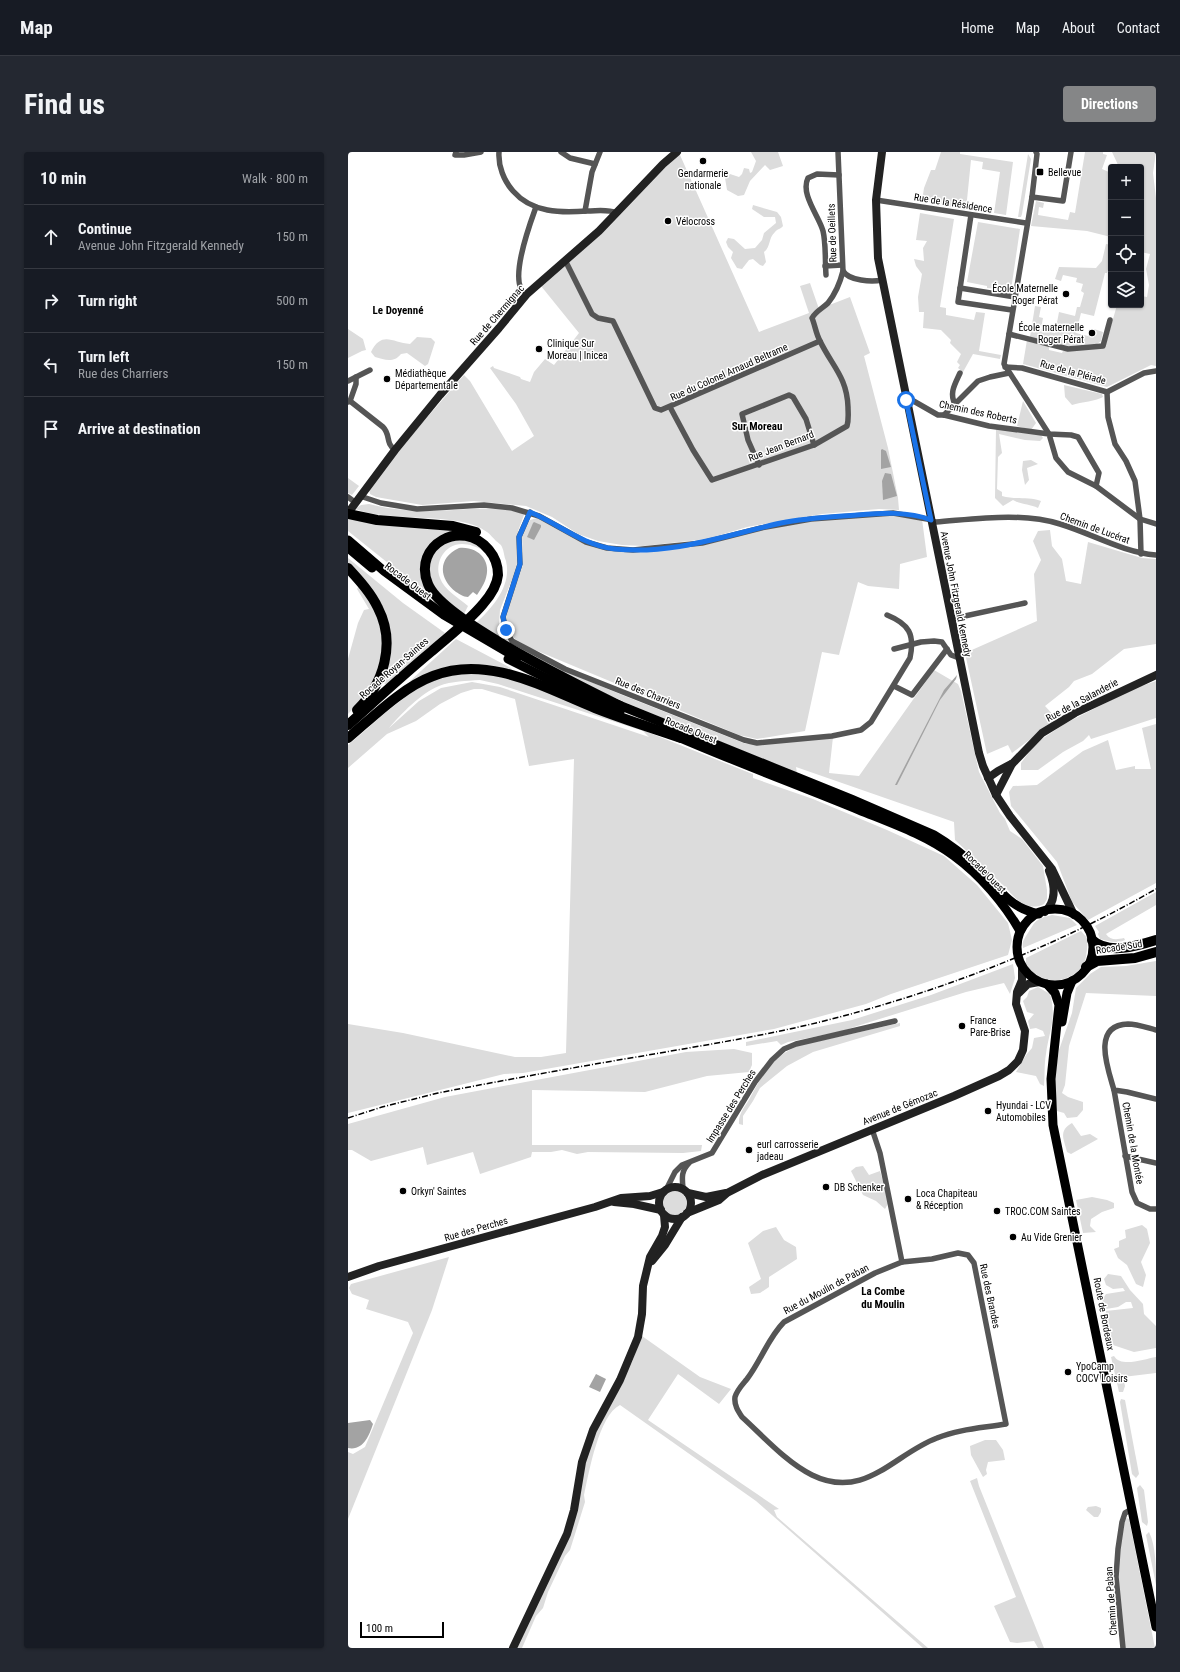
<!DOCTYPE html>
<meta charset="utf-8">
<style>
:root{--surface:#171b24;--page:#242831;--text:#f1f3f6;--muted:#9ea1a6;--line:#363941;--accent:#858687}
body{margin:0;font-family:"Roboto Condensed",sans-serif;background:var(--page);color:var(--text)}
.controls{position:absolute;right:12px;top:12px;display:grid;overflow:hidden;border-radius:4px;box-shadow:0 1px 3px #0004}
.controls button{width:36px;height:36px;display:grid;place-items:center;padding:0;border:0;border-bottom:1px solid var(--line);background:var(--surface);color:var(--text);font:20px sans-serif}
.scale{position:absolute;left:12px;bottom:10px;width:84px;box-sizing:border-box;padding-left:4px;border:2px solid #000;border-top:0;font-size:11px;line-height:14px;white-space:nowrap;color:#000;-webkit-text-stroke:3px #fff;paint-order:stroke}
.stop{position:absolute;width:12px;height:12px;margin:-9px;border:3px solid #1a73e8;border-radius:50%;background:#fff}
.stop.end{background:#1a73e8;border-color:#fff;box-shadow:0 1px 4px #0008}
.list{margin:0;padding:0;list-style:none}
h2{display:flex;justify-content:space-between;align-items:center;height:52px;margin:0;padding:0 16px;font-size:17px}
h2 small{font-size:13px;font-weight:400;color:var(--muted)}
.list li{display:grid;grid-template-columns:26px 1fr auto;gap:12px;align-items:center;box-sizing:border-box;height:64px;padding:0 16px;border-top:1px solid var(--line)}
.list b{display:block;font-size:15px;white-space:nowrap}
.list p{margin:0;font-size:13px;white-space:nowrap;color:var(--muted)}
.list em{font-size:13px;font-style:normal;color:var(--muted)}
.icon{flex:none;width:22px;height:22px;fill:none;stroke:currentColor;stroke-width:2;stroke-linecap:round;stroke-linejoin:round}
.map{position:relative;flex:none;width:808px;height:1496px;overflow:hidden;border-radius:4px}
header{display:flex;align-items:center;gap:24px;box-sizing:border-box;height:56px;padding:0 20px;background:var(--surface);border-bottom:1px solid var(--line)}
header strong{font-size:19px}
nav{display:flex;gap:22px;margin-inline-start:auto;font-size:14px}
.intro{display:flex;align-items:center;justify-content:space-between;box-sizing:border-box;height:96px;padding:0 24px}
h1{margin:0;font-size:28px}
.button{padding:10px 18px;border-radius:4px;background:var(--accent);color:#fff;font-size:14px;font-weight:700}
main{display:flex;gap:24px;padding:0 24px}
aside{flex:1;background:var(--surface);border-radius:4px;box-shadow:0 1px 3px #0004}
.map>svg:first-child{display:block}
.green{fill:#dcdcdc;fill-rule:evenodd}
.water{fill:#a3a3a3}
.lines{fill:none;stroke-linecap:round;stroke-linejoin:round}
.street{stroke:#555;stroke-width:5.5}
.secondary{stroke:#222;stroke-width:8}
.primary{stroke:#000;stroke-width:9}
.highway{stroke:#000;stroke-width:10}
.rail{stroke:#000;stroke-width:1.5;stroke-dasharray:6 2 1 2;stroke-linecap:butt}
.route{stroke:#1a73e8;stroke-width:5}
.poi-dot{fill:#000;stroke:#fff;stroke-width:1.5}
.labels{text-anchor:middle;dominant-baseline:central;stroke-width:3;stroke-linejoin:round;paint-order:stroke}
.poi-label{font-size:10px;fill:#000;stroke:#fff;text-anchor:start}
.street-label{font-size:10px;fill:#000;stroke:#fff}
.neighbourhood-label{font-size:11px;font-weight:bold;fill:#000;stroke:#fff}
</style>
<header>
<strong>Map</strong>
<nav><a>Home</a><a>Map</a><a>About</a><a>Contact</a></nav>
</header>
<div class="intro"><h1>Find us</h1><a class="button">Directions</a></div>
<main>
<aside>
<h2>10 min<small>Walk · 800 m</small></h2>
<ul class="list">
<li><svg class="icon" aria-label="ahead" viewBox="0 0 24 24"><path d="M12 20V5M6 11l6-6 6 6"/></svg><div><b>Continue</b><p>Avenue John Fitzgerald Kennedy</p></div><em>150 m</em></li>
<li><svg class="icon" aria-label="right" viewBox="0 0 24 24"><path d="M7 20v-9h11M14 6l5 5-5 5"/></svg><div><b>Turn right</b></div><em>500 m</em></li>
<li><svg class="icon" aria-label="left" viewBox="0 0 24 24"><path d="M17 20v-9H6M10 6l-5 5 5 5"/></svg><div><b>Turn left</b><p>Rue des Charriers</p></div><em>150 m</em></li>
<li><svg class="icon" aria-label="arrive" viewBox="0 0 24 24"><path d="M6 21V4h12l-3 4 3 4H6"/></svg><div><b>Arrive at destination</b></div></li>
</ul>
</aside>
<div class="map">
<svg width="808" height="1496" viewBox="0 0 808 1496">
<rect width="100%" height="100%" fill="#fff"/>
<g class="green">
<polygon points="403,0 430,0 435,14 422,18 417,13 402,29 396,43 390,44 379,38 377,26 382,22 391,25 394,22 396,16 401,17 402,21 404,20 408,9"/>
<polygon points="593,0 612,0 612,2 665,10 658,63 646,61 652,20 634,17 635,10 623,8 618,58 601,55 601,53 574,49 576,36 583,18 587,18"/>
<polygon points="737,0 755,0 755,2 759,3 754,17 763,21 763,85 739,79 683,74 688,49 696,51 695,56 691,55 690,63 720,68 722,60 727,61"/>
<polygon points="764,0 808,0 805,21 808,46 808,214 803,213 759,235 675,212 679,188 701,195 701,198 714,201 715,199 757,195 769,153 793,153 793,144 799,145 801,133 798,117 802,102 793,100 793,15 771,15"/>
<polygon points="680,2 683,7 674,62 673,65 670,65"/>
<polygon points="332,3 411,180 461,161 452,134 462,131 471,157 502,145 522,201 516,204 540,296 550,346 551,358 531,357 474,362 399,375 359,387 295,394 274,393 250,389 230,382 204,365 178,354 126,349 74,353 28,345 22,342 21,337 42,308 116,223 122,229 164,299 186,284 168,252 142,216 145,214 146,216 172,225 173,227 182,230 186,220 197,207 206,213 231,181 193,134 328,5"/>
<path d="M405 53 429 60 433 65 435 74C433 77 429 77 427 80 420 86 423 95 416 100L418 110 415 114 412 113 405 107 401 108 394 117 389 116 383 106 385 100 380 95 378 90 380 86 386 87 397 97 407 96 414 88 416 81 428 71 427 65H416L404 57Z"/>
<polygon points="572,61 606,67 592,155 598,156 598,163 626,168 628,160 637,161 631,199 653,203 652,207 625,202 615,220 610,216 612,213 609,210 613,202 602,191 603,188 593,178 575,176 576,160 571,160 570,145 574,122 568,114 566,107 576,109 575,96 579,89 568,88"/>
<polygon points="630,70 672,77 663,138 639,136 639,134 619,130"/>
<polygon points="758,92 763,93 763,106 759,121 757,121 746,164 733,161 728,181 744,185 746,177 755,180 753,189 749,192 721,194 682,185 687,154 693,155 691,165 695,166 693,177 707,181 711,160 727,164 729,155 732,155 736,141 733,139 735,132 728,130 729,126 715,123 713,129 707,127 711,115 748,116 754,109"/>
<polygon points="0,177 15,187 18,198 14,199 0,206"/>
<path d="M69 185 83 186 87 190 80 212 77 214 59 201 53 202C46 211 37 208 27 205L23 200C34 178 45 191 62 192Z"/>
<path d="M716 233 754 242 755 245C749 249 733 250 724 253L717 245Z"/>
<polygon points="675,249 688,271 683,278 669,274"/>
<path d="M648 276 693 283 695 286 692 289 677 288 651 282 654 301 650 305 649 337 654 340V344C666 348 680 344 693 349L690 356C682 352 673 353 665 348L655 354 647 346Z"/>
<polygon points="683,308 690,312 679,316 681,328 677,333 674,318 675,309"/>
<polygon points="0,326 11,334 4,343 0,341"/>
<path d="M21 352C40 357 59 359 79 359 114 359 138 353 174 360L176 363 170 379V408L165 425 152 458 151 471 157 488 136 476 129 470C145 455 164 433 158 409 156 405 156 399 154 395 153 392 150 391 148 389 145 386 142 382 139 380 112 359 43 371 7 357L13 353Z"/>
<polygon points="547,363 574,367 579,405 552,412 551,437 520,434 510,430 491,503 474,500 457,579 409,587 391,583 180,495 167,487 160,477 158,466 160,455 175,413 174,383 182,368 189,366 243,393 294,399 329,397 360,392 428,374 466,368"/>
<polygon points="0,367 114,377 86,391 77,438 80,443 0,379"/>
<polygon points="702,378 704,394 714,407 718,429 733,432 740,390 794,406 808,407 808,492 776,497 744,522 726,529 721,535 697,554 709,567 664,601 660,593 639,602 617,501 689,469 686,422 693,408 685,389 690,379"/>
<path d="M119 387 135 398C128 395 122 392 114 392 97 392 86 410 92 426 96 438 111 446 120 454L116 462C97 448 71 428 85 403 88 399 90 393 95 391 102 388 112 388 119 387Z"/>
<polygon points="0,406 55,451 97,481 39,533 34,530 41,485 0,412"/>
<polygon points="11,434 29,459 36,490 31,519 15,546 0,562 0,507 10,471 16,458 21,457 9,437"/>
<polygon points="108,487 161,515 167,520 145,515 63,530 62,529"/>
<path d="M163 492 212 517 274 543 398 592 485 585 481 621 511 624 586 518 610 532 613 539 631 620 652 661 657 667 662 679 674 687 695 714 699 738V747L696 752C681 760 668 748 659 737L607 688 606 670 448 615 449 621 271 548 207 518Z"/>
<path d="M109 520 162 525 402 621 405 622V626L465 647 539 678 596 704 629 733 660 771 664 788 660 803 543 842 518 852 426 877 175 921 156 922 0 961V872L55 881 167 905H193L218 901 226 607 181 614 167 547 134 537H126L113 541 92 552 68 569 39 582 0 616V593C32 567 67 529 109 520ZM132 528 150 532 295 579 301 585 152 535 124 530 93 536 71 549 41 576C53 562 73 541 91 534 104 529 118 529 132 528Z"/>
<polygon points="808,529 808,566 743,587 741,583 735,589 715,600 690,618 673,618 673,611 688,591 718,571 785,537"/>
<polygon points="808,572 808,731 740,768 724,750 709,710 663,654 661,640 665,634 689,633 735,599 760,588 768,618 787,614 787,617 803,617 794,576"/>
<path d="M808 740V753L758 782C762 788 768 788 776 786L777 788C769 792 760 789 752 787L750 782 751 780 747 774Z"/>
<path d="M704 763 722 766 729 773 675 796C674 790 675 789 678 784 688 770 684 768 704 763Z"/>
<path d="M733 779 740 787C739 794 739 802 737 809 735 815 730 819 725 823 708 833 690 828 678 813V806Z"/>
<polygon points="808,809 808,844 738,841 721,894 717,933 714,941 720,945 735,950 735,958 729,965 719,966 716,961 709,959 706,930 711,898 724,861 728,836 742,822 753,815 778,814"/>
<polygon points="665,812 667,826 662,842 656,831 618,840 506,875 495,879 440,890 433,893 429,889 398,894 398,890 504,868 583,843"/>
<path d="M690 835 702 842C709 866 701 879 698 902 696 913 697 923 696 934L692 932 688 924 668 920 678 903 684 896 686 886 697 884 695 879 688 876 682 877 680 869 686 862 679 860 675 849 679 845 681 839Z"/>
<path d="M552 871V874L465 900 439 914 412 936 405 949 395 964V973L391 972C390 961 398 954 403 944 417 919 423 907 449 894Z"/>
<polygon points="386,897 404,901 404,913 401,920 359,924 297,940 184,938 184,993 354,993 353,999 335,1001 240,1000 229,1002 214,998 203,1000 184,1000 183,1005 132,1022 125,1000 79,1013 75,995 23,1009 4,998 0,998 0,972 97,945 338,900"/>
<path d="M724 971 733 984 742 982 750 987 723 1002 719 1000C716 987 710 979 724 971Z"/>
<polygon points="515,1014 521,1023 532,1019 541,1050 537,1057 528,1049 515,1043 503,1019 508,1015"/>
<circle cx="326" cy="1050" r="13"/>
<polygon points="744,1045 759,1048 766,1051 766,1056 754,1060 743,1067 742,1074 748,1080 735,1081 728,1048"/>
<polygon points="794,1073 799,1077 802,1091 793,1110 798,1123 795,1135 788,1132 779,1113 770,1106 766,1097 771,1095 771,1089 778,1086 777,1078"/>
<polygon points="428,1075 436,1088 448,1095 449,1107 421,1125 421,1135 412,1141 403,1142 401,1135 413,1127 400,1091 415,1079"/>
<polygon points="101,1105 84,1158 0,1367 0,1300 5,1302 17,1295 65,1181 60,1170 18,1157 21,1148 4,1142 1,1136 3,1132"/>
<polygon points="760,1122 773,1124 782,1138 795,1152 796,1162 808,1174 808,1196 786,1200 765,1193 757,1170 758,1159 785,1156 783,1150 778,1150 770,1155 758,1157 754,1148 758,1142 777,1139 775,1136 765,1137 758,1133 756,1127"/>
<path d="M294 1184 352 1225 383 1237 371 1252 330 1222 300 1268 431 1357 426 1358 429 1365 580 1496H575L408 1349 272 1253C251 1263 241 1320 236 1343L237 1350 222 1398 217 1404 200 1440 195 1456 188 1464 174 1496H169L206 1417 245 1285 284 1210Z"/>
<path d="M766 1204C773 1216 796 1207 808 1205V1221L775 1225 777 1234 775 1240H771L763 1205Z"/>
<polygon points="773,1247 777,1248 791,1322 788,1326 784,1322 772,1250"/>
<polygon points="637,1288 648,1288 655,1298 657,1308 640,1310 638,1318 639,1322 635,1325 623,1303 622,1294"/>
<polygon points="629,1326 631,1334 696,1496 690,1496 686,1489 669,1491 662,1490 646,1454 668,1445 622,1329"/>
<polygon points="792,1333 796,1338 800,1370 799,1374 794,1370 789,1336"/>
<polygon points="748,1354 753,1356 753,1360 750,1365 746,1365 738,1358 740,1355"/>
<polygon points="779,1366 781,1367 807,1496 775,1496 770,1429 770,1397 777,1367"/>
<path d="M801 1380C808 1394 808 1416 808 1433L798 1383Z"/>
</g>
<g class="water">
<polygon points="534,297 538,299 543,315 533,317 533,298"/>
<polygon points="537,321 543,322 549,344 535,348 534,329"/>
<polygon points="186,370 193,373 193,375 186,388 179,385 185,371"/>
<path d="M111 396C130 394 145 409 137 429 135 434 132 438 129 443L125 440 120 445C115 445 112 442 108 440 91 427 89 406 111 396Z"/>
<polygon points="609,523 608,527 592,548 549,633 547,633 596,538"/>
<polygon points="248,1222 258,1227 252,1240 241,1235"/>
<path d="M22 1268 25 1272C21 1284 15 1299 0 1296V1271Z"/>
</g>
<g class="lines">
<g class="street">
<polyline points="108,0 107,3 116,3 133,0"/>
<path d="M151 0C150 14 156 29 165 39 184 61 213 61 239 59 250 59 259 57 269 61"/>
<polyline points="213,0 222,6 247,12"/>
<path d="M490 0 495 119C501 129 524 130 534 128"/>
<polyline points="688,0 689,2 684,45 656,212 701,282 723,283 730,285 751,321 748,334"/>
<polyline points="684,45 715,49 723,0"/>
<polyline points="528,48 678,71"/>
<polyline points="237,59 244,20 252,0"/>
<polyline points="623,63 610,150 664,158"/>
<polyline points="217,108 244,162 250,166 265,169 307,256 313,258 472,189"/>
<polyline points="477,114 494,113"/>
<path d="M478 123C477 109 478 91 475 79 471 64 452 42 460 26L469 22 491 23"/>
<polyline points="612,136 667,145"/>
<path d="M179 142C158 135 183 69 188 55"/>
<polyline points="661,182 720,197 755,194 762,168"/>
<polyline points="657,215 674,216 759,240 796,221 808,219"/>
<polyline points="0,229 22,218"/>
<polyline points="759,240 760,265 767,292 778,309 787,329 792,367 793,402"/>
<polyline points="558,248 562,247 590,263 596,263 641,274 701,282 708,306 720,320 748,334 792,367 808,372"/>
<polyline points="2,249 8,232 8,225"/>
<path d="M0 250 2 249 35 275C43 283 37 291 47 298"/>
<path d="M607 252C601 241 607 232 612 221"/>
<path d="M322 255 345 298 364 328 466 293 499 274C501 267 500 261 500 255 499 225 484 214 472 189 468 182 467 173 464 166 468 159 475 156 480 151 488 141 492 131 495 119"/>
<polyline points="596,263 630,229 642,225 661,221"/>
<polyline points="411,313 400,288 394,262 441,243 445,245 458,267 466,293"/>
<path d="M12 344 33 351 69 357 136 353 164 356 191 364 238 390 259 396 285 398 354 391 413 376 463 367 545 361 579 367 588 370C628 367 673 360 712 372 745 382 774 400 808 403"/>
<polyline points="0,345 8,351"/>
<path d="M182 360 171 385 172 412 155 465 158 478 164 489 217 517 396 588 409 591 484 584 513 578 523 570 562 506C567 482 561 472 539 463"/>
<polyline points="603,467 677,451"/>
<polyline points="546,497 573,490 586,489 594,490 603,503 611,506"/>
<polyline points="546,534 564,543 599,497"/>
<path d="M808 878C800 876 789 872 780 872 743 873 760 917 766 938L779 940 808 947"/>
<polyline points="766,938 784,1040 789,1051 802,1057 808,1057"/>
<polyline points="524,977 532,1001 554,1110"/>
<polyline points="777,1004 808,1011"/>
<polyline points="319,1036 327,1020 334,1013 364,1001 407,930 424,908 436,897 448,892 547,869"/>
<path d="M335 1036C334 1026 333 1019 341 1011"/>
<path d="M610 1101 620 1103 626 1111 658 1272C635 1276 611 1277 589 1286 546 1302 517 1349 464 1323 438 1310 416 1285 394 1265 390 1259 386 1253 387 1245 389 1238 394 1233 399 1227 413 1209 420 1186 436 1170L527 1121 554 1110 584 1107Z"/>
<polyline points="775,1496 768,1425 770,1397 774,1370 777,1361 784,1357"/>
</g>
<g class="secondary">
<polyline points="534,0 528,48 530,106 631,601 635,614 648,643 662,664 704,717 726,763"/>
<polyline points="3,357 47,298 92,243 151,176 179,142 251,79 315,12 329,0"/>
<polyline points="640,626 650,619 665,611 694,581 727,561 808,523"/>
<polyline points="648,643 664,612"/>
<path d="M697 760C709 748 707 733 701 719"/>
<polyline points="671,841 680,832 691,830"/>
<circle cx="327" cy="1051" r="16"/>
<polyline points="340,1041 358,1045 378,1041"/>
<polyline points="266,1050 286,1052 313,1058"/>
<polyline points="339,1061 371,1048 379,1041 414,1023 606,944 651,924 661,918 670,909 675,898 676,889 677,879 668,852 669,840 674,828 674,816"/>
<polyline points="304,1109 317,1093 334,1065"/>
<polyline points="0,1125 31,1114 247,1055 273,1046 302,1044 315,1040"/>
<polyline points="165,1496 219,1382 226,1358 234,1310 245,1278 272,1228 290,1185 294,1162 295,1134 302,1105 314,1084 317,1075 316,1063"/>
</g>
<g class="primary">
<polyline points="0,388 36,419 96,463 169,506"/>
<polyline points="0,396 24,416"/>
<polyline points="160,507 224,539 272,560"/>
<path d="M266 551 503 647 586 683C603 693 618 705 633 719 654 739 660 755 691 762"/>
<path d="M328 584C388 610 450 633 511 658 543 671 578 683 606 704 632 723 656 751 672 779"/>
<circle cx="707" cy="795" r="38"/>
<polyline points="699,832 707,841 711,853 703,927 705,973 808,1475"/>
<polyline points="714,870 719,841 724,829"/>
</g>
<g class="highway">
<polyline points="0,362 29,368 105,374 128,380"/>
<path d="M0 416C11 428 23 441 30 456 48 491 36 532 9 558"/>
<path d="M0 573C28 548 55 523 84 499 101 484 120 470 135 452 142 444 149 434 150 423 150 414 147 405 141 398 114 365 64 393 80 432 94 468 233 534 272 554"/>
<path d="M0 586C25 565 55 535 85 524 140 502 197 536 247 556 275 567 304 576 333 586"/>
<path d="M744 788C760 803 789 794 808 788"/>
<polyline points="738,815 749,809 787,806 808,800"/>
</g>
<path class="rail" d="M0 966 34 955 90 941C162 927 234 914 306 902 363 892 420 883 476 869 591 840 705 796 808 737"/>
</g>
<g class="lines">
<path class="route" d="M158 478 155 465 172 412 171 385 182 360C211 372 234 393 267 397 325 403 378 383 433 371 458 366 483 365 509 363 533 361 560 359 583 368L558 248"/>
</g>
<g class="poi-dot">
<circle cx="355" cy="9" r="4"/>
<rect x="688" y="16" width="8" height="8" rx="2"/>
<circle cx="320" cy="69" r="4"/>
<circle cx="718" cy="142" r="4"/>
<circle cx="744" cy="181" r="4"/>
<circle cx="191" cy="197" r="4"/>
<circle cx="39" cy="227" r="4"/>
<circle cx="614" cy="874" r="4"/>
<circle cx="640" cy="959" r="4"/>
<circle cx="401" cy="998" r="4"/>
<circle cx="478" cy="1035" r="4"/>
<circle cx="55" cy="1039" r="4"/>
<circle cx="560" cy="1047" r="4"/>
<circle cx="649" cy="1059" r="4"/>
<circle cx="665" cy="1085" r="4"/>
<circle cx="720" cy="1220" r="4"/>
</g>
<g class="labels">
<g class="poi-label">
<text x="700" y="20">Bellevue</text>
<text x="355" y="21" text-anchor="middle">Gendarmerie<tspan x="355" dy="12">nationale</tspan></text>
<text x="328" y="69">Vélocross</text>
<text x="710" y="136" text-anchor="end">École Maternelle<tspan x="710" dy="12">Roger Pérat</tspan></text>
<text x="736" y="175" text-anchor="end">École maternelle<tspan x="736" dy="12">Roger Pérat</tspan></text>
<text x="199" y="191">Clinique Sur<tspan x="199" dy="12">Moreau | Inicea</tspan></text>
<text x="47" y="221">Médiathèque<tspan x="47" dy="12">Départementale</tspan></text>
<text x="622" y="868">France<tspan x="622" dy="12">Pare-Brise</tspan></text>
<text x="648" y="953">Hyundai - LCV<tspan x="648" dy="12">Automobiles</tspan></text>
<text x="409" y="992">eurl carrosserie<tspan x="409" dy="12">jadeau</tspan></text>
<text x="486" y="1035">DB Schenker</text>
<text x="63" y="1039">Orkyn' Saintes</text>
<text x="568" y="1041">Loca Chapiteau<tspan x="568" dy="12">&amp; Réception</tspan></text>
<text x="657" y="1059">TROC.COM Saintes</text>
<text x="673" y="1085">Au Vide Grenier</text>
<text x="728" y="1214">YpoCamp<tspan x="728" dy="12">COCV Loisirs</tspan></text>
</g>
<g class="street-label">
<text transform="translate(605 51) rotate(9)">Rue de la Résidence</text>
<text transform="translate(484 81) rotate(-92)">Rue de Oeillets</text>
<text transform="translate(149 163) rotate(-49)">Rue de Chermignac</text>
<text transform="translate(381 220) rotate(-24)">Rue du Colonel Arnaud Beltrame</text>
<text transform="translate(725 220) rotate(15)">Rue de la Pléiade</text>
<text transform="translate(630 260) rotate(12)">Chemin des Roberts</text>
<text transform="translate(433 294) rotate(-21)">Rue Jean Bernard</text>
<text transform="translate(747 376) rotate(20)">Chemin de Lucérat</text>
<text transform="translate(60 429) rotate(37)">Rocade Ouest</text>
<text transform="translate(608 442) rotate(79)">Avenue John Fitzgerald Kennedy</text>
<text transform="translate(46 516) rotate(-41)">Rocade Royan-Saintes</text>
<text transform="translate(300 541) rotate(22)">Rue des Charriers</text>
<text transform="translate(734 548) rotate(-28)">Rue de la Salanderie</text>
<text transform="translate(343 578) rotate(22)">Rocade Ouest</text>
<text transform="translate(637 720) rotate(45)">Rocade Ouest</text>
<text transform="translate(771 795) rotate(-9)">Rocade Sud</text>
<text transform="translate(383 954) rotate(-58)">Impasse des Perches</text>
<text transform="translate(552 955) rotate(-22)">Avenue de Gémozac</text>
<text transform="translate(785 991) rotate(80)">Chemin de la Montée</text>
<text transform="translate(128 1077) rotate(-16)">Rue des Perches</text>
<text transform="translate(478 1137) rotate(-28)">Rue du Moulin de Paban</text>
<text transform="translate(642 1144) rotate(78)">Rue des Brandes</text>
<text transform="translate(756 1162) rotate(79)">Route de Bordeaux</text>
<text transform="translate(763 1449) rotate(-94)">Chemin de Paban</text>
</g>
<g class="neighbourhood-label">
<text x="50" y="158">Le Doyenné</text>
<text x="409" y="274">Sur Moreau</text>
<text x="535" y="1139">La Combe<tspan x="535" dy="13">du Moulin</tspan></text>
</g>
</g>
</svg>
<div class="controls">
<button>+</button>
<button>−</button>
<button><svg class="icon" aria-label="locate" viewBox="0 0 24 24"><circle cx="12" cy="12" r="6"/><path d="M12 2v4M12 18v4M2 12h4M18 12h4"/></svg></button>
<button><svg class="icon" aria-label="layers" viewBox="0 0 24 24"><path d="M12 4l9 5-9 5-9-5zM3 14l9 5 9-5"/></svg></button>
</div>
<div class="scale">100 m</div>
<div class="stop" style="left:558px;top:248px"></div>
<div class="stop end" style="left:158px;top:478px"></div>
</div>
</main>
